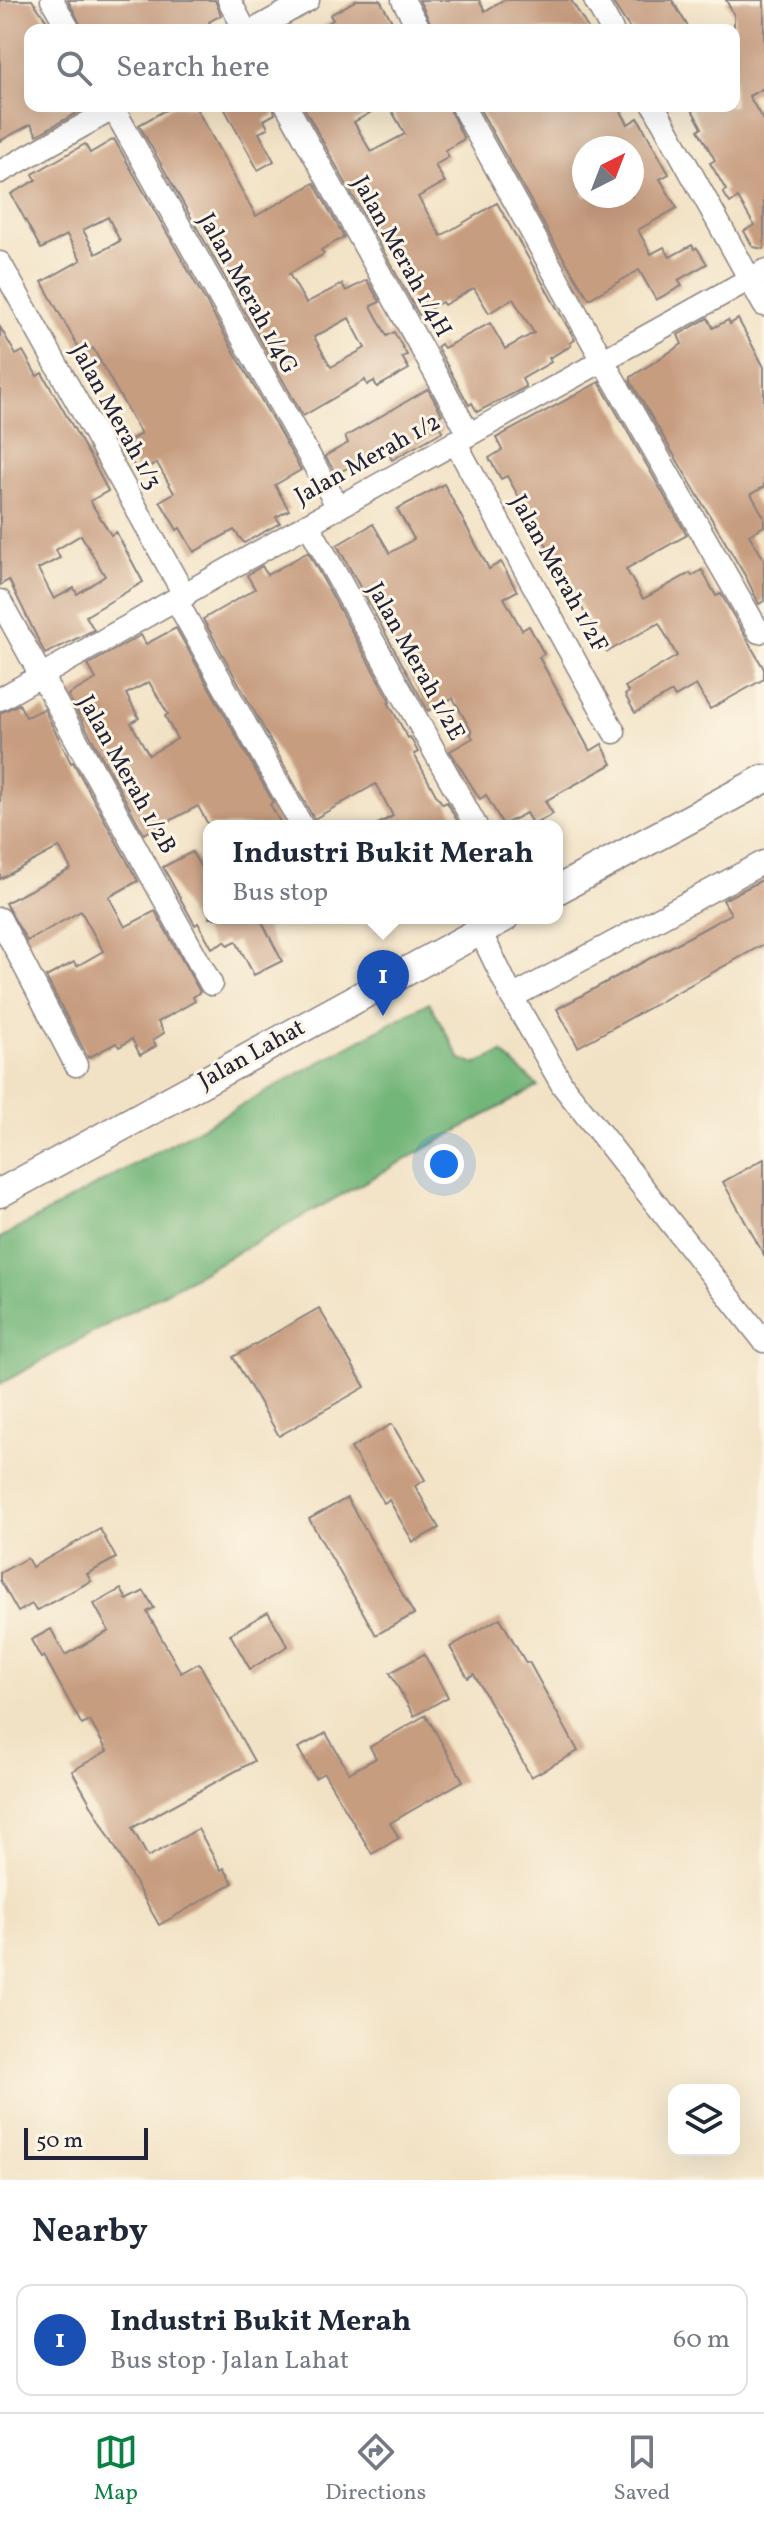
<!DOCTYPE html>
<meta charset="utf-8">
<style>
:root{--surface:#fff;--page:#f6f6f7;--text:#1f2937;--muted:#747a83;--line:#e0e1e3;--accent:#0b8043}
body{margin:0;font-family:Vollkorn,serif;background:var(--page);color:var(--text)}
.controls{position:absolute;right:24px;bottom:24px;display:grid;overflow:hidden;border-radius:16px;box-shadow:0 8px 32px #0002}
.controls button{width:72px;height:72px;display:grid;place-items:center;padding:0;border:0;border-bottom:2px solid var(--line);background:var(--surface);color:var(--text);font:40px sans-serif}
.compass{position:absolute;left:572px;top:136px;width:72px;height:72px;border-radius:50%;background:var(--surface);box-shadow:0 8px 32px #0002;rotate:42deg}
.scale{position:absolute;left:24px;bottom:20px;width:124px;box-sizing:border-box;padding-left:8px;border:4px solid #22223b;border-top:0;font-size:22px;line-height:28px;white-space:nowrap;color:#22223b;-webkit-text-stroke:6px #fcf5e5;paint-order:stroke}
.you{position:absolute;left:444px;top:1164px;width:28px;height:28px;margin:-20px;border:6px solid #fff;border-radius:50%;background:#1a73e8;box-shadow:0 0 0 12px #1a73e833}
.badge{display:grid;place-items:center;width:52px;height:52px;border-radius:50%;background:var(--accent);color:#fff;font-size:26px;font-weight:700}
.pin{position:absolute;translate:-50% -66px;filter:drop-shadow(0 2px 4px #0008)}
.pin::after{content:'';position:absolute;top:42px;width:28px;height:24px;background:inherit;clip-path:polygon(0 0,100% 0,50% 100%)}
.popup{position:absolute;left:203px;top:820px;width:360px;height:104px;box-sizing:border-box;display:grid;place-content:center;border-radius:16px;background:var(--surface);filter:drop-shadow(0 2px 6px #0005);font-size:26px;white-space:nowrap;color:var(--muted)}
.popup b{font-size:30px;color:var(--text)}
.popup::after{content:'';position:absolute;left:50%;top:100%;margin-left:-16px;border:16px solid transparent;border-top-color:var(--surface)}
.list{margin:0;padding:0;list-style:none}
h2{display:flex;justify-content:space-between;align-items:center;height:104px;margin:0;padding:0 32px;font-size:34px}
h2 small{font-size:26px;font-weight:400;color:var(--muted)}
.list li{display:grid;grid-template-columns:52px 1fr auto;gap:24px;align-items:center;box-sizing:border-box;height:112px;margin:0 16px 16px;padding:0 16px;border:2px solid var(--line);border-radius:16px}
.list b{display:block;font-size:30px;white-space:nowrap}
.list p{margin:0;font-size:26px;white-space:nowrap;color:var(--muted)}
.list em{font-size:26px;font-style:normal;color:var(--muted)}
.icon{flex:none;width:44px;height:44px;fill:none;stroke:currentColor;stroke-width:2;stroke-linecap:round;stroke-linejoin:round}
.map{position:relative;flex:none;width:764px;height:2180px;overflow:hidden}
.search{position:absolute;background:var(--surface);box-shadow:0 8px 32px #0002;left:24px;right:24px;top:24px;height:88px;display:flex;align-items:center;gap:20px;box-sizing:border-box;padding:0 28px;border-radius:16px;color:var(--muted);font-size:30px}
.sheet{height:232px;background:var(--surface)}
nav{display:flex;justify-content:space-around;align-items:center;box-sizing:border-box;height:112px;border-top:2px solid var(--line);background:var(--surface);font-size:22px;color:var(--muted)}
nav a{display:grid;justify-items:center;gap:4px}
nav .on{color:var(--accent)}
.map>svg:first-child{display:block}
.forest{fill:#73b679;stroke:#4a6c5a;stroke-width:2}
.building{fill:#c79d80;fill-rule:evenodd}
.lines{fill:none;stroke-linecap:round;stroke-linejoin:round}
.minor-casing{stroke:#8a8280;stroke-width:25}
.major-casing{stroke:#8a8280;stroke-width:31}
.minor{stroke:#fff;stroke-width:22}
.major{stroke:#fff;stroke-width:28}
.labels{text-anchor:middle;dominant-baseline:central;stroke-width:6;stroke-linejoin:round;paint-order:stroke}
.street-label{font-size:24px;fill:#22223b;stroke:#fcf5e5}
</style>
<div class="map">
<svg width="764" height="2180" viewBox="0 0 764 2180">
<rect width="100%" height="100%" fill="#fcf5e5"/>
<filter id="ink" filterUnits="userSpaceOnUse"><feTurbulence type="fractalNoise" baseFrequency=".0125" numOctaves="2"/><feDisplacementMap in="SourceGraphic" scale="16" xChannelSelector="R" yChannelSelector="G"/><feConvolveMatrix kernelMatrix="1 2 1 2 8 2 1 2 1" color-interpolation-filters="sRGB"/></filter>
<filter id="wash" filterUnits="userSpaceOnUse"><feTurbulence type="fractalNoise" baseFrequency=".006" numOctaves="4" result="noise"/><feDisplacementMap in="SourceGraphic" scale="32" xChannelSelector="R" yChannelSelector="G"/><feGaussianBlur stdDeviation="1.8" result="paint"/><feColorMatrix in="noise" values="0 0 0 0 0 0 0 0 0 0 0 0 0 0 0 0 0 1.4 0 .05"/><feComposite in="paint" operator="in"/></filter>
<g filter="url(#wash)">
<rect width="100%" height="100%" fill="#f2e2c5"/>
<polygon class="forest" points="429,1002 461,1060 476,1064 502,1053 538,1086 0,1384 0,1238"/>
<g id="blocks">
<g class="building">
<polygon points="0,0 32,0 53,30 30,30 30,106 89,106 37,135 31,124 0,141"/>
<polygon points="68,0 215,0 221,15 209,22 211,26 204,30 83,30"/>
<polygon points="357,0 380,0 397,30 317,30 333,20 330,15"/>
<polygon points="419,0 479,0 485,11 503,0 571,0 589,30 434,30"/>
<polygon points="611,0 672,0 690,30 631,30"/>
<polygon points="726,0 764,0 764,88 749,96 764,122 764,249 753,247 744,231 754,225 738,198 730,203 723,192 726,190 710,163 715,160 698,130 702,128 690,106 734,106 734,15"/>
<path d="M173 106H195L256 216 314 183 344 237 321 250 324 254 289 274 306 303 342 284 346 291 367 280 380 302 371 306 387 336 394 332 407 355 402 357 409 369 377 387 374 381 367 385 365 380 303 416 139 125ZM349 318 365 348 331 367 314 337Z"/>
<polygon points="223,106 273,106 275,114 264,120 268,128 259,133 274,161 258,170"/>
<polygon points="303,106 382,106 354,122 371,152 405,134 389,106 448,106 464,139 445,150 449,157 435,165 445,182 418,197 441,236 497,203 575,340 570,343 571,346 549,358 551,362 522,379 526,387 477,412 472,403 469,405 437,347 441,344 444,348 490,323 505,349 534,333 513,299 489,313 474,288 444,305 442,302 419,315"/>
<path d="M478 106H618L628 124 638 118 669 174 660 179 677 208 638 230 651 254 664 247 670 257 692 245 694 249 697 248 707 264 678 280 682 286 656 300 639 270 589 299 552 239ZM584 148H632V196H584Z"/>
<path d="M114 139 301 470 275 485 289 510 276 517 280 523 244 543 234 530 194 552 180 528 177 530 160 501 174 493 157 463 138 473 122 444 141 434 93 348 82 354 42 282 81 260 67 235 41 249 11 194 36 180 33 174 85 144 90 153ZM108 217 120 241 96 254 83 230Z"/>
<polygon points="708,318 713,328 728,320 730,324 738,319 764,367 764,487 751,494 764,517 764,526 749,535 764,559 764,601 759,604 747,579 631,382 631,377 682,344 678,335"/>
<path d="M0 327 16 355 23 351 37 376 42 373 93 462 108 491 90 501 111 535 116 532 143 582 86 616 94 630 45 654 9 580 0 585ZM81 535 105 576 77 594 74 588 54 599 38 569 60 558 56 550Z"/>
<polygon points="599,382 687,535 626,569 643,599 690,573 692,576 702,570 716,596 721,594 764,669 764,679 710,709 696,685 675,697 672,692 635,713 625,695 629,692 625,687 677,656 659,623 607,652 507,476 501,479 489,458 502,450 496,438"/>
<polygon points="428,389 442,414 435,418 443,431 392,460 387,451 361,466 359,462 336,474 325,456 348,443 345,437"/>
<polygon points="444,484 489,569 501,562 517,591 504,598 522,630 529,626 544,654 539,657 590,751 602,744 612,764 545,801 553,814 533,825 526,813 503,825 486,795 480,799 450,751 473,738 470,733 472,732 453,698 428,711 337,545 373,524 390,553 414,539 397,509"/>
<polygon points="308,552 390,701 388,702 408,738 410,737 418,752 414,754 437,797 443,804 447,802 460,826 374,826 393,816 376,784 314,819 203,619 255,589 247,575 262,566 267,575"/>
<path d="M176 628 273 802 270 804 282 826H209L198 806 144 834 68 695 96 679 88 665 141 635 146 644ZM149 682 168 714 165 716 177 739 149 755 131 723 139 718 126 694Z"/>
<polygon points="19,704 26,717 44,709 71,763 73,762 138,881 109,897 125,927 155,911 200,992 193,997 195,1001 158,1022 164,1033 153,1040 156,1046 140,1055 132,1039 119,1047 116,1043 88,1058 46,977 74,962 77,966 103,951 81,911 27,941 5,903 71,869 59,847 0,879 0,713"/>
<polygon points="192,852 200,866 204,864 209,874 209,918 260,918 282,961 254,975 236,941 228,945 225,941 212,948 198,923 195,925 163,867"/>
<polygon points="764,879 764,944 578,1047 557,1009 731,914 723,900"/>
<polygon points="764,1159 764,1255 723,1182"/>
<polygon points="319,1308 365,1387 279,1436 233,1357"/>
<polygon points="392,1424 425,1480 415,1486 439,1528 413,1542 389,1500 384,1503 351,1448"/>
<polygon points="347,1498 414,1614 376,1635 309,1519"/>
<polygon points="100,1529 116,1558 87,1574 91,1581 36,1611 32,1604 18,1612 0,1580 0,1573 27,1558 32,1567"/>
<polygon points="121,1589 127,1600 144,1591 154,1608 147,1612 181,1673 199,1663 254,1761 132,1828 148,1857 198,1829 221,1870 224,1868 233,1883 159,1925 72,1771 107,1751 90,1721 82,1725 44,1656 41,1658 31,1640 51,1629 65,1655 109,1631 94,1604"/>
<polygon points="268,1612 288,1646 250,1669 230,1634"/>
<polygon points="500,1618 526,1663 529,1662 578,1751 531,1777 474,1674 468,1678 450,1647"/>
<polygon points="424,1654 448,1697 414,1716 390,1673"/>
<polygon points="426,1715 463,1781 390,1823 399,1838 372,1854 324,1773 315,1778 298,1748 326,1733 349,1773 376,1758 370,1747"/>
</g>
</g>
</g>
<g filter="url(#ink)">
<use href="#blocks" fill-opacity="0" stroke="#8a8280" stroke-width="2"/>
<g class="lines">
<g class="minor-casing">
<g id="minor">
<polyline points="52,0 69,30"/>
<polyline points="229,0 245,30"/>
<polyline points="403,0 420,30"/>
<polyline points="595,0 612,30"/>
<polyline points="254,30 308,0"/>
<polyline points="112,106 338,507"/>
<polyline points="287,106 469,434"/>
<polyline points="462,106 603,361 759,632"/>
<polyline points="654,106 764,305"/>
<polyline points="0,172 118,106"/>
<polyline points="0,263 185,596"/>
<polyline points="455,442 614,732"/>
<polyline points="308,524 476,826"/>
<polyline points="176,600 302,826"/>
<polyline points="0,601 211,984"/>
<polyline points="0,699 308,524 764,271"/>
<polyline points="0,919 76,1065"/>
<polyline points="480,931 512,997 563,1086 764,1341"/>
<polyline points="512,997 764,862"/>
</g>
</g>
<g class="major-casing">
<g id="major">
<polyline points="557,890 764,779"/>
<polyline points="0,1193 504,918"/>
</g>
</g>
<use href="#minor" class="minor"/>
<use href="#major" class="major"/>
</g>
</g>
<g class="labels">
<g class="street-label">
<text transform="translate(401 257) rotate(61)">Jalan Merah 1/4H</text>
<text transform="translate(247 294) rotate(61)">Jalan Merah 1/4G</text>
<text transform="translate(115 417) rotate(61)">Jalan Merah 1/3</text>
<text transform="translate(368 460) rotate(-29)">Jalan Merah 1/2</text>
<text transform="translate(558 574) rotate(61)">Jalan Merah 1/2F</text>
<text transform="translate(415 662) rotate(61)">Jalan Merah 1/2E</text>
<text transform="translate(126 775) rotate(61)">Jalan Merah 1/2B</text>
<text transform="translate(252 1055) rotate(-29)">Jalan Lahat</text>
</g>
</g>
</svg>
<div class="controls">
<button><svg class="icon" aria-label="layers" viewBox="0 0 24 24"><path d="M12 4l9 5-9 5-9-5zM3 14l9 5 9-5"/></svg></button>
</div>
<svg class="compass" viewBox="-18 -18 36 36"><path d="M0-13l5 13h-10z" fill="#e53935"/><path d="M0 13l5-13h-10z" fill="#747a83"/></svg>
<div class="scale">50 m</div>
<div class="you"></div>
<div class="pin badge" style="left:383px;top:1016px;background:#1a4fb4">1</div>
<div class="popup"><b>Industri Bukit Merah</b>Bus stop</div>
<div class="search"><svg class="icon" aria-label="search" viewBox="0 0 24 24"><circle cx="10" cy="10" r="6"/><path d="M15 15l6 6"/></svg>Search here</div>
</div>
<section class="sheet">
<h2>Nearby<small></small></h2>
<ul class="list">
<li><span class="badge" style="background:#1a4fb4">1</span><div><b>Industri Bukit Merah</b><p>Bus stop · Jalan Lahat</p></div><em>60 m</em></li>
</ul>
</section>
<nav>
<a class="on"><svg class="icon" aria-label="map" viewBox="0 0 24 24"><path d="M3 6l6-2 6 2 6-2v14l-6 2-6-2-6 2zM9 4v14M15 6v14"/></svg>Map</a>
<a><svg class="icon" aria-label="directions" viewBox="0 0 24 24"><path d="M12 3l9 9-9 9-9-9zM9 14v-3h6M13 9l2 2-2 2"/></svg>Directions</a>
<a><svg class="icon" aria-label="saved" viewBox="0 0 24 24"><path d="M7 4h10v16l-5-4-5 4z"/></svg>Saved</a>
</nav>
